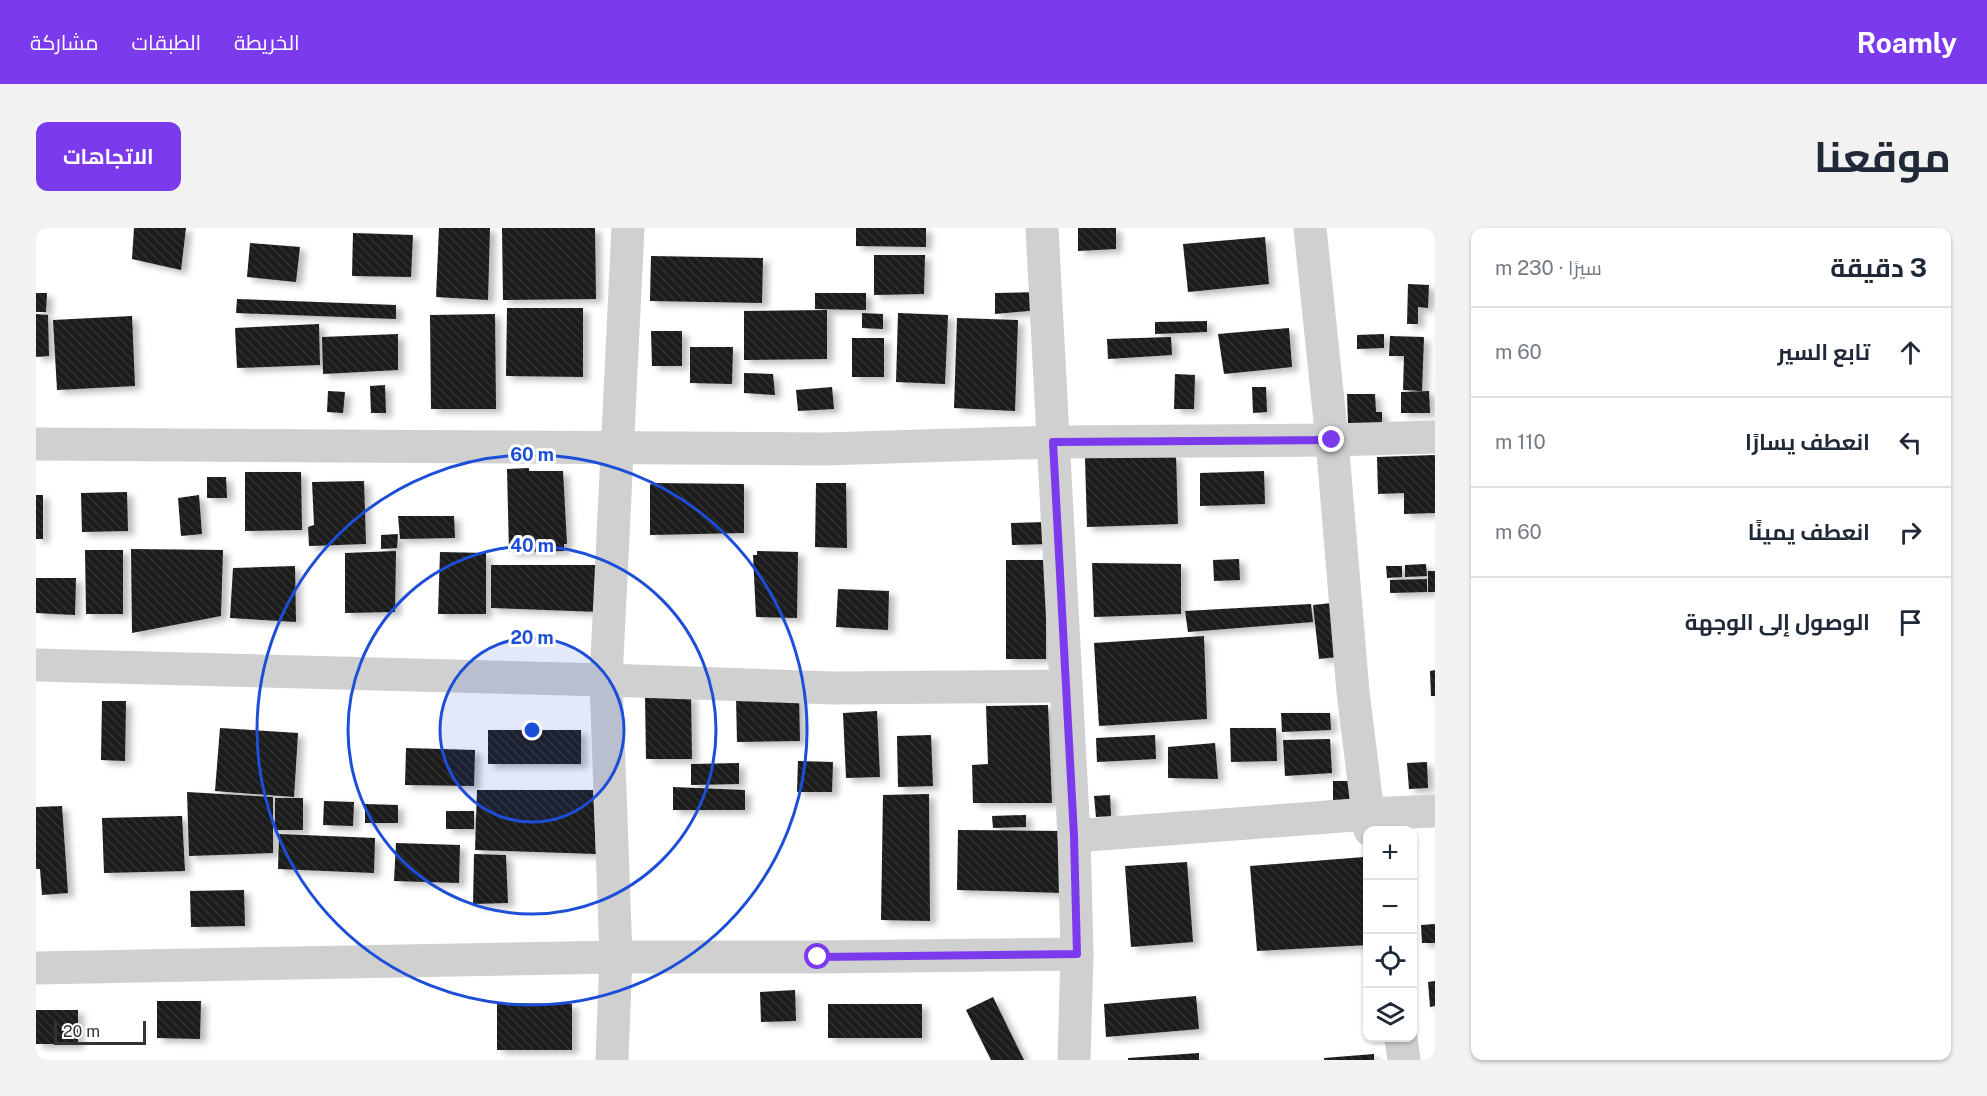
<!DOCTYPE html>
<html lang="ar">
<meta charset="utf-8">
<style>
:root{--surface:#fff;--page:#f2f2f3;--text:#1f2937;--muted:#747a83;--line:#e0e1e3;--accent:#7c3aed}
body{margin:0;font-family:"Public Sans",Cairo,sans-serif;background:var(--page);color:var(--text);direction:rtl}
.controls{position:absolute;right:18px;bottom:18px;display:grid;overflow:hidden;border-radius:12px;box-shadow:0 2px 4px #0004}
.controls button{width:54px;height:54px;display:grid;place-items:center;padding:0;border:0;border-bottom:2px solid var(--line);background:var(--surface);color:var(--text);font:30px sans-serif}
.scale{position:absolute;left:18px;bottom:15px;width:92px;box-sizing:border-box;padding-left:6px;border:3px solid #333;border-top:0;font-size:16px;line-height:21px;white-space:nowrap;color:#333;-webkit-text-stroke:4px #fff;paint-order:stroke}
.stop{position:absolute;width:18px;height:18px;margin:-14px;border:4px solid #7c3aed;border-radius:50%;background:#fff}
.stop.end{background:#7c3aed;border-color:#fff;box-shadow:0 2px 6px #0008}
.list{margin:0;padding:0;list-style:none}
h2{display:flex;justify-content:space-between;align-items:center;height:78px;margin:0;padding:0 24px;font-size:26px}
h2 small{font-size:20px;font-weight:400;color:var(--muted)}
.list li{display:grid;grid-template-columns:39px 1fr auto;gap:18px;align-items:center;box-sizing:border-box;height:90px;padding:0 24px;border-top:2px solid var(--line)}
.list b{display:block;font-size:22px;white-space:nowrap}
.list em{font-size:20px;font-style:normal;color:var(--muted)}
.icon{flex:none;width:33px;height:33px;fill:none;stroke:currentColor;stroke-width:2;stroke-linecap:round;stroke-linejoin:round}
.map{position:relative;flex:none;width:1399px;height:832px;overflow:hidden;direction:ltr;border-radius:12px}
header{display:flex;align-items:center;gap:36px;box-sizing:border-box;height:84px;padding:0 30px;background:var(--accent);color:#fff}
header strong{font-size:28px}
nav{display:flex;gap:33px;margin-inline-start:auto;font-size:21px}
.intro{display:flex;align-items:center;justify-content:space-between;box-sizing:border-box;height:144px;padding:0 36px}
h1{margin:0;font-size:42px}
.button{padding:15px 27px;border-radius:12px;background:var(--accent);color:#fff;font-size:21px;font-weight:700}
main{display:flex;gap:36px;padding:0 36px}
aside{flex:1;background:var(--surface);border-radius:12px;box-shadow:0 2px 4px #0004}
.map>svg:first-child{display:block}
.building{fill:url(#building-back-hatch);filter:url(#shadow)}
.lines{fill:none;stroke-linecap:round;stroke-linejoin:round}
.street{stroke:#d0d0d0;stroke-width:33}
.route{stroke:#7c3aed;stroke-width:8}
.ring{fill:none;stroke:#1d4ed8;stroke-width:3}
.centre{fill:#1d4ed8;stroke:#fff;stroke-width:3}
.ring-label{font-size:18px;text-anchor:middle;font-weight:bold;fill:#1d4ed8;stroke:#fff;stroke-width:6;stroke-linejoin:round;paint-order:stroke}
</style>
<header>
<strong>Roamly</strong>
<nav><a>الخريطة</a><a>الطبقات</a><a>مشاركة</a></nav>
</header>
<div class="intro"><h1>موقعنا</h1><a class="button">الاتجاهات</a></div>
<main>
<aside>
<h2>3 دقيقة<small>سيرًا · 230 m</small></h2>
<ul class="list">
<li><svg class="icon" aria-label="ahead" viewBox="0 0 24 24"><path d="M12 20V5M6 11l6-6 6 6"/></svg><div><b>تابع السير</b></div><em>60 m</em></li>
<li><svg class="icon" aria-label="left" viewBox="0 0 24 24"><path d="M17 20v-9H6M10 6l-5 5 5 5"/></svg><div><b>انعطف يسارًا</b></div><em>110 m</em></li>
<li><svg class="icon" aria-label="right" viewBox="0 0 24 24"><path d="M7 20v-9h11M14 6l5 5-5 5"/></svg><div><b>انعطف يمينًا</b></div><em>60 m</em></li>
<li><svg class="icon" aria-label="arrive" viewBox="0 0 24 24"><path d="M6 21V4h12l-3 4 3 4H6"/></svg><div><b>الوصول إلى الوجهة</b></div></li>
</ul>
</aside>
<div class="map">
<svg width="1399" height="832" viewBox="0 0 1399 832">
<defs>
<pattern id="building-back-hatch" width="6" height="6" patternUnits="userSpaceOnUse" patternTransform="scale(1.5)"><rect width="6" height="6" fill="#1a1a1a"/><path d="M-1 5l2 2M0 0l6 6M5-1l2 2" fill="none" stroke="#333"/></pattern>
<filter id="shadow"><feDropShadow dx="6" dy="4" stdDeviation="3" flood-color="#0004"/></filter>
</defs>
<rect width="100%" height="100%" fill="#fff"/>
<g class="building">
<polygon points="98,0 150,0 145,42 96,31"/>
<polygon points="403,0 454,0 452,72 400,69"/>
<polygon points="466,0 559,0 560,71 467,72"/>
<polygon points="820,0 890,0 890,19 820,18"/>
<polygon points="1042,0 1080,0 1080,21 1042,23"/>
<polygon points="317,5 377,7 375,49 316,48"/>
<polygon points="1229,9 1233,56 1152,64 1147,16"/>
<polygon points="214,15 264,19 260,54 211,49"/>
<polygon points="838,27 889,27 888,66 838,67"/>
<polygon points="615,28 727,30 726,75 614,73"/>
<polygon points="1372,56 1393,57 1392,80 1382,79 1382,96 1371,96"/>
<polygon points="1003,64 1004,82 959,86 959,65"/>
<polygon points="0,65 11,65 10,84 0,84"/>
<polygon points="779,65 830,65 830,82 779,81"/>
<polygon points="201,71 360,77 360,91 200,85"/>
<polygon points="471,80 547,80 547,149 470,148"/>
<polygon points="791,82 791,131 708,132 708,83"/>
<polygon points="826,85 847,86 847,101 826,100"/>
<polygon points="862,85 912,87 909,156 860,154"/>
<polygon points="0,86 12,87 13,128 0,129"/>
<polygon points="459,86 460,181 395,181 394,87"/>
<polygon points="96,88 99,158 21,162 17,92"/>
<polygon points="921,90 982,92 979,183 918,180"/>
<polygon points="1171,93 1171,104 1119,106 1119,94"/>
<polygon points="283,96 284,137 201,140 199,100"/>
<polygon points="1253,100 1256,139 1188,146 1182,106"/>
<polygon points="615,103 646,103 646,138 616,138"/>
<polygon points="362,106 362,142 287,146 286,109"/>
<polygon points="1348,106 1348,120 1321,121 1321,107"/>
<polygon points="1354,108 1388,109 1386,163 1367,162 1368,128 1353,128"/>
<polygon points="1135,109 1136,127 1072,131 1071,111"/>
<rect x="816" y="110" width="32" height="39"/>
<polygon points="654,119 697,119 696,156 654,155"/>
<polygon points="708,145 737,146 739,167 708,165"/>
<polygon points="1139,146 1159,147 1158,181 1138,181"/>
<polygon points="349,157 350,185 335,185 334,158"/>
<polygon points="796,159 798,181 762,183 760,162"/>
<polygon points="1216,159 1230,159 1231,184 1217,185"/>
<polygon points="292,163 309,164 307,185 291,184"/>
<polygon points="1393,163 1394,185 1365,185 1365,164"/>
<polygon points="1311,166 1339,166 1340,184 1346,184 1346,195 1312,196"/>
<polygon points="1140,227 1142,296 1051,299 1049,230"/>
<polygon points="1399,227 1399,285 1368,286 1368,265 1342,266 1341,229"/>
<polygon points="493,240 493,243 527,243 531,316 528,316 528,323 473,324 471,241"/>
<polygon points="1228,243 1229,276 1164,278 1164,245"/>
<polygon points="209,244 265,244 266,302 209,303"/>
<polygon points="171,249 190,249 191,270 171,270"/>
<polygon points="328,253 330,316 273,318 272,299 278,297 276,254"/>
<polygon points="616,255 708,256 708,305 614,307 614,257"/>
<polygon points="780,255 810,255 811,320 779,319"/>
<polygon points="91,264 92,303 46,304 45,265"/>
<rect x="0" y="267" width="7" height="44"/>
<polygon points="163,267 166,306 145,308 142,270"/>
<polygon points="362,288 418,288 419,310 364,311"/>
<polygon points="1011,294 1012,316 976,317 975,295"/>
<polygon points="362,306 361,320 345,321 345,307"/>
<polygon points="95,321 187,322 185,388 96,405"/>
<polygon points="49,322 87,322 87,386 50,386"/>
<polygon points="360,323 359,384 309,385 309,325"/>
<polygon points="721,323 762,324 761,390 720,389 717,327 721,327"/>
<polygon points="404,324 450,325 450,386 402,386"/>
<polygon points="1203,331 1204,352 1178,353 1177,332"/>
<rect x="970" y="332" width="40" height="99"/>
<polygon points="1056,335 1145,336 1145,386 1058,389"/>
<polygon points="1390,336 1391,348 1369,349 1369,337"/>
<polygon points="455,337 564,337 564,384 455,380"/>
<polygon points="259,338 260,394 194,390 197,340"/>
<polygon points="1350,338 1366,338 1366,349 1351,350"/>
<rect x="1392" y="343" width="7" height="21"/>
<polygon points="0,350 40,350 39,387 0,385"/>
<polygon points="1391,351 1391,364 1354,365 1354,352"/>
<polygon points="802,361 853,363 852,402 800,399"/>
<polygon points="1296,375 1301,429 1283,431 1277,377"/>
<polygon points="1275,376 1277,394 1152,404 1149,383"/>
<polygon points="1168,408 1171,491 1063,498 1058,415"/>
<polygon points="1399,442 1399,468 1395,468 1394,443"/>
<polygon points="655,468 656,531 610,531 609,469"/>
<polygon points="763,468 764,513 701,514 700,469"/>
<polygon points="66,473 90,473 89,533 65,532"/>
<polygon points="1012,477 1016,575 937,575 936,537 952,536 950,478"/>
<polygon points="841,483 844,549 810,550 807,485"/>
<polygon points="1245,485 1294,485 1295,502 1246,504"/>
<polygon points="184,500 262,505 258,569 179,563"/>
<polygon points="1194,500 1240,500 1241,533 1195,534"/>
<rect x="452" y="502" width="93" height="34"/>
<polygon points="895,507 897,558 862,559 861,508"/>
<polygon points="1119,507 1120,531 1061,534 1060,510"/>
<polygon points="1294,511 1296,545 1249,548 1247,512"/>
<polygon points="1179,515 1182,551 1132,550 1132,519"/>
<polygon points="370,520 439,522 438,558 369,557"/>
<polygon points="762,533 797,534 796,564 761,564"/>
<polygon points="1391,534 1392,560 1373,561 1371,535"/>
<polygon points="703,535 703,556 655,557 655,536"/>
<polygon points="1297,553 1315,553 1317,572 1297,573"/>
<polygon points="637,559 709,562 709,582 637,582"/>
<polygon points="441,562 557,562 560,626 439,622"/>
<polygon points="151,564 237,569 237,625 153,628"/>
<polygon points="893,566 894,693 845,692 847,567"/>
<polygon points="1074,567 1075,588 1060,589 1058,568"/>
<rect x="239" y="570" width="28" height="32"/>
<polygon points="288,573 318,574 317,598 287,597"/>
<polygon points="329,576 362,577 362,595 329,595"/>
<polygon points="26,578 32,665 6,667 4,641 0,641 0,579"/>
<rect x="410" y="583" width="28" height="18"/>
<polygon points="990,587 990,599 957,600 956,588"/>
<polygon points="146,588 149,643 68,645 66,590"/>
<polygon points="922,602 1029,603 1028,665 921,662"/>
<polygon points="243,606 339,610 338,645 242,641"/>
<polygon points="360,615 424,617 423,655 358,653"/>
<polygon points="438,626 470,627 472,675 437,676"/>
<polygon points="1328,629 1332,678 1332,717 1221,723 1214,638"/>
<polygon points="1151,634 1157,714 1095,719 1089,638"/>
<polygon points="208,662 209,698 155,699 154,663"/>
<polygon points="1399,696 1399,715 1386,715 1385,697"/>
<polygon points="1399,753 1399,778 1394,779 1392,754"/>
<polygon points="759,762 760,793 725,794 724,764"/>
<polygon points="1160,768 1163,801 1070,809 1068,776"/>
<polygon points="957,769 988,832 955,832 930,782"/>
<polygon points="121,773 165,773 164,811 121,810"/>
<polygon points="461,775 536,776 536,822 461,822"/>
<rect x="792" y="776" width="94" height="34"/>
<rect x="0" y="782" width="42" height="34"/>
<polygon points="1163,825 1163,832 1092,832 1092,830"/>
<polygon points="1338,826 1338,832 1288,832 1288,830"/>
</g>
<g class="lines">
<g class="street">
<polyline points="1006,0 1038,608 1041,726 1038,832"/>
<polyline points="1274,0 1296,212 1317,464 1334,602"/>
<polyline points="0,216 789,221 1017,214 1296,212 1399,209"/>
<polyline points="0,437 570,452 797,460 1030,458"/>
<polyline points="1038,608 1332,586 1399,583"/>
<polyline points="0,740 580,729 782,729 1041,726"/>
<polyline points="1365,810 1368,832"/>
<polyline points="576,832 580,729 570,452 592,0"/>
</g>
</g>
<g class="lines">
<polyline class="route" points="782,729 1041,726 1038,608 1017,214 1296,212"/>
</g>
<circle cx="496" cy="502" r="92" fill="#1d4ed8" fill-opacity=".12"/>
<g class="ring">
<circle cx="496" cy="502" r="92"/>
<circle cx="496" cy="502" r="184"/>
<circle cx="496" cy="502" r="275"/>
</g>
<circle cx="496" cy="502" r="9" class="centre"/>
<g class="ring-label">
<text x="496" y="233">60 m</text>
<text x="496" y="324">40 m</text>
<text x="496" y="416">20 m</text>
</g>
</svg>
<div class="controls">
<button>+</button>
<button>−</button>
<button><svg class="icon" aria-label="locate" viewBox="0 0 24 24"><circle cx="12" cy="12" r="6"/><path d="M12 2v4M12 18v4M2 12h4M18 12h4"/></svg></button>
<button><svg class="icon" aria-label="layers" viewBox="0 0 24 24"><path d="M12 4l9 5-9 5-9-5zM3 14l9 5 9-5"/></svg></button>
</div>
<div class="scale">20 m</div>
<div class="stop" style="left:782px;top:729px"></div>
<div class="stop end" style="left:1296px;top:212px"></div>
</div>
</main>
